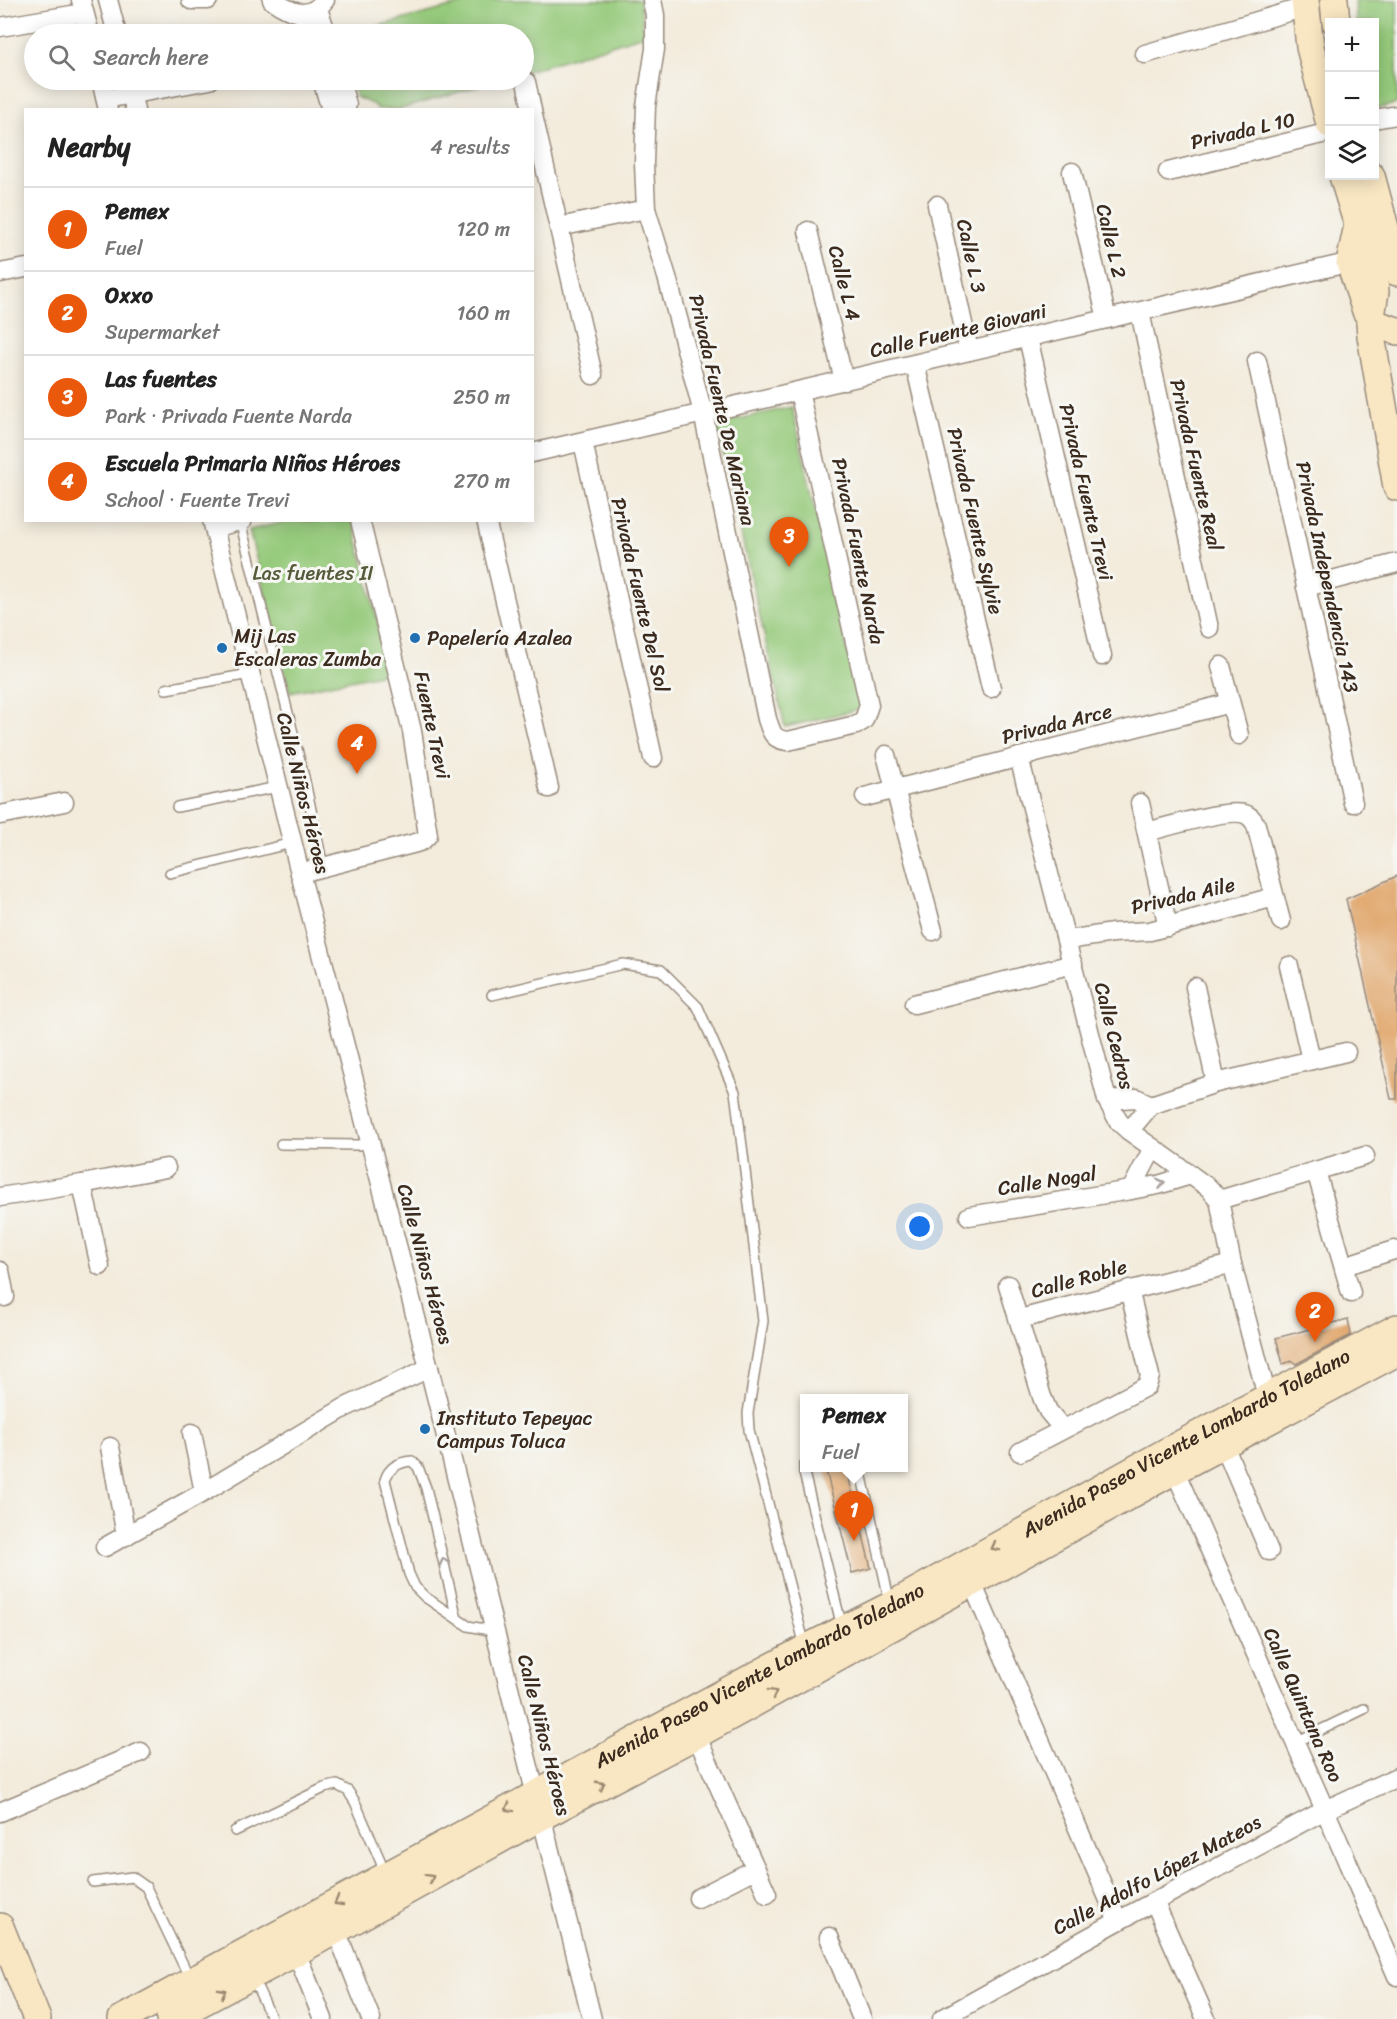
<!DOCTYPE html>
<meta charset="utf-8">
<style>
:root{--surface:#fff;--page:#f2f2f2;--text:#222;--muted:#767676;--line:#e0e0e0;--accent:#ea580c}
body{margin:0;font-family:Sriracha,sans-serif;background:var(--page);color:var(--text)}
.controls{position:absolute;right:18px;top:18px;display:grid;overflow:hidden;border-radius:0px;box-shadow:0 3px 15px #0003}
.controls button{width:54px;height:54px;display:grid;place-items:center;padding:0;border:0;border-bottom:2px solid var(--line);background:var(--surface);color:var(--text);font:30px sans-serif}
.you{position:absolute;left:920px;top:1227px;width:21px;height:21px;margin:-15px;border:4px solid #fff;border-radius:50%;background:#1a73e8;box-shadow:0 0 0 9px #1a73e833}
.badge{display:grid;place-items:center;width:39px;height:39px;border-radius:50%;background:var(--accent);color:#fff;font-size:20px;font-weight:700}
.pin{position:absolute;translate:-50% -50px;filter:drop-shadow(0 2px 3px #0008)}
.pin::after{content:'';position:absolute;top:32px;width:21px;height:18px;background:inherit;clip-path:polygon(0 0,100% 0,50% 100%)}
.popup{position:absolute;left:800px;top:1394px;width:108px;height:78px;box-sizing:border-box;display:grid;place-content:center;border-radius:0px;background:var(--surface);filter:drop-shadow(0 2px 4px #0005);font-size:20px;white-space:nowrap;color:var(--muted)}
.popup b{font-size:22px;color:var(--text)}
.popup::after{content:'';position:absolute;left:50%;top:100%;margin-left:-12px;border:12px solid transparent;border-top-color:var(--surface)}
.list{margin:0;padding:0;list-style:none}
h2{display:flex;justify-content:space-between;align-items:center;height:78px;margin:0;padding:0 24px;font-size:26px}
h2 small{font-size:20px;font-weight:400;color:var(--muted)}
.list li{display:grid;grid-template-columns:39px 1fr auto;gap:18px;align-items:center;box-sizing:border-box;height:84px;padding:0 24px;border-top:2px solid var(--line)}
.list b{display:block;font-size:22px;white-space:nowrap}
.list p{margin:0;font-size:20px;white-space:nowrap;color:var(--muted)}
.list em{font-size:20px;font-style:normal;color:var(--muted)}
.icon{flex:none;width:33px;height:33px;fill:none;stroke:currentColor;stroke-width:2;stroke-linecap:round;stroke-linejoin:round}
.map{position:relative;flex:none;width:1397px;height:2019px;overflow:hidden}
.search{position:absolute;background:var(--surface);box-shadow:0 3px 15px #0003;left:24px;top:24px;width:510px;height:66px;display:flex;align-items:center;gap:15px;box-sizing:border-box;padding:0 21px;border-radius:33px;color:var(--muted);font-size:22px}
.panel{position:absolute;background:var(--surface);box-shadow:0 3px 15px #0003;left:24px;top:108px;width:510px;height:414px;border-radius:0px}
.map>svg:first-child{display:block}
.green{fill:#96ca7b;stroke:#687a4c;stroke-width:1.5}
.building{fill:#e0a467}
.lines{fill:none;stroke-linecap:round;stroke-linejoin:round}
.lane-casing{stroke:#978a7c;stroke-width:12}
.street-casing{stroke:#978a7c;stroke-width:21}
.secondary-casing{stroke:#978a7c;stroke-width:30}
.lane{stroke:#fff;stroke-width:9}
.street{stroke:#fff;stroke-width:18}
.secondary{stroke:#f9e7c3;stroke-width:27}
.oneway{stroke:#a79f9a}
.oneway2{stroke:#9a8870}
.poi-dot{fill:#1f6fb2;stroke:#f6f6f2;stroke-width:2}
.labels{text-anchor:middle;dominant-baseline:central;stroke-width:6;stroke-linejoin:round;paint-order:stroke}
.street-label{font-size:20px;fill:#3b2a1e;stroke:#f6f6f2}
.park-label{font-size:20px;fill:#565a3a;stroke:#f6f6f2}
.poi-label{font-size:20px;fill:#3b2a1e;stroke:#f6f6f2;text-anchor:start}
</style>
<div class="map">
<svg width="1397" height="2019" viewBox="0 0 1397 2019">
<rect width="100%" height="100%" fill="#f6f6f2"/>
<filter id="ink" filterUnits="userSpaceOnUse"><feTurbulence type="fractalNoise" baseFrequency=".0167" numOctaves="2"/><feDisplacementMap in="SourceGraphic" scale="12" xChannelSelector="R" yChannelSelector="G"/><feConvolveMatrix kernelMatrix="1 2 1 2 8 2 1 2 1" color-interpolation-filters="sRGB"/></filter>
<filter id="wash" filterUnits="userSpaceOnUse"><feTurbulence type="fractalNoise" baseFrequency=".008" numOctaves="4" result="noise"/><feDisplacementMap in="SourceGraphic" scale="24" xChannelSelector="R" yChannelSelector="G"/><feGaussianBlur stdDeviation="1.35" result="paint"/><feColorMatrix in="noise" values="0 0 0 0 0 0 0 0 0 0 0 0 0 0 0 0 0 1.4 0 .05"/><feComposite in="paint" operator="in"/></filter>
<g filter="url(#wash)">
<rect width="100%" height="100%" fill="#f3ebdb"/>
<g class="green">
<polygon points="477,0 640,0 644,35 524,72 524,34 348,34"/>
<polygon points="1355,0 1397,0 1397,104 1375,109 1374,22 1356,22"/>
<polygon points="352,80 499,80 401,109 378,109 374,105 356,97"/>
<polygon points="792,407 861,709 785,727 716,424"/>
<polygon points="289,521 353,521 390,672 290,692 249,530"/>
</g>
<g id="blocks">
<g class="building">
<polygon points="1397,876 1397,1099 1391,1099 1346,899"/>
<polygon points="1348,1319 1351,1335 1296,1364 1292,1361 1283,1364 1276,1338"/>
<polygon points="825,1467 846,1467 871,1568 852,1573"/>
</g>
</g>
</g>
<g filter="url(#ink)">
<use href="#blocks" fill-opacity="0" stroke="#978a7c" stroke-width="1.5"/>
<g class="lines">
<g class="lane-casing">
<g id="lane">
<polyline points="240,521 304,777 323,866"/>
<polyline points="166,689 250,674"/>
<polyline points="177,807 278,787"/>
<polyline points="170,873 292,843"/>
<polyline points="492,995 623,964 661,970 698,1007 735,1092 743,1154 763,1321 748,1413 749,1430 805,1646"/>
<polyline points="281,1144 358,1145 370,1143"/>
<polyline points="804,1466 804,1473 842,1627"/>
<polyline points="860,1468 890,1603"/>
<path d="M457 1619 426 1488 418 1467 412 1461C399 1462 389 1467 385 1480L409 1574 415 1587 425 1597 468 1626 495 1631"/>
<polyline points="1296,1742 1364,1709"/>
<polyline points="235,1831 324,1788 337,1785 348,1791 355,1802 386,1874"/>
<polyline points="93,1882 132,1877 146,1887 190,1979"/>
<polyline points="253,1978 272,2019"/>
</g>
</g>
<g class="street-casing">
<g id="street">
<polyline points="81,0 90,34"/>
<polyline points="108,0 117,34"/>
<polyline points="191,0 208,0"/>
<path d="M272 0C291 13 309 21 325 0"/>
<path d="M652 0 655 15V49L646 106 644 163 646 209 667 277 703 413 767 719C772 733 772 739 788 741L856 725 864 720 869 705 799 391"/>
<polyline points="318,9 327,34"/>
<polyline points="303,14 309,34"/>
<polyline points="0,27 84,13"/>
<polyline points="1145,54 1305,7"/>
<polyline points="101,80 108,110"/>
<polyline points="128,80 135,110"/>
<polyline points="322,80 331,110"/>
<polyline points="340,80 347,105"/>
<polyline points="526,82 532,110"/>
<polyline points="106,99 210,80"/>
<polyline points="532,111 593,375"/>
<polyline points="1374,119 1397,115"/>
<polyline points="1072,172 1107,319"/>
<polyline points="1168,172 1330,132"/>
<polyline points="937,205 969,351"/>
<polyline points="559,227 646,209"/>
<polyline points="808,231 844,381"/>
<polyline points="0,273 26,268"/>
<polyline points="1140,312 1209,628"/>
<polyline points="1028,338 1102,656"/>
<polyline points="1257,361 1353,803"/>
<polyline points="915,364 991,688"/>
<polyline points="583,442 653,758"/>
<polyline points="532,453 1360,260"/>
<polyline points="212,520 300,873 429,1368 592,2019"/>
<polyline points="486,520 549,788"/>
<polyline points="214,528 243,520"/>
<polyline points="1306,587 1397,563"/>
<polyline points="1221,666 1239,735"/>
<polyline points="886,755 933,931"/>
<polyline points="1019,757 1107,1100 1119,1122 1129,1131 1209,1188 1219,1200 1232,1264 1270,1408"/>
<polyline points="865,797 1230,703"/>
<polyline points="1140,803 1168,927"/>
<polyline points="0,815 64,802"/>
<path d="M1147 832C1165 827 1233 807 1247 815 1251 817 1254 821 1256 825L1281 921"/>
<polyline points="300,873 416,843 422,841 428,835 412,731 360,520"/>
<polyline points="1067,940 1113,933 1150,931 1274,897"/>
<polyline points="1289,966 1311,1060"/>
<polyline points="1195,987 1216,1083"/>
<polyline points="914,1004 1073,964"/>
<polyline points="1107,1100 1136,1098 1151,1105"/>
<polyline points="1129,1131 1151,1105 1216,1083 1346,1052"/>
<polyline points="1316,1171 1351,1293"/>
<polyline points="82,1184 100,1266"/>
<polyline points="1131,1190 1153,1148"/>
<polyline points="0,1197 82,1184 166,1168"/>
<polyline points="1219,1200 1365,1156"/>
<polyline points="969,1216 1131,1190 1158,1185 1191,1175"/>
<polyline points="1344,1266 1394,1250"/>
<polyline points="0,1271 5,1297"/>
<polyline points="1008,1285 1042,1397 1048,1411 1063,1429"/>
<polyline points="1020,1319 1232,1264"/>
<polyline points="192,1433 204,1492"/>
<polyline points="1224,1445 1269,1551"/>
<polyline points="110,1447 126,1536"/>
<polyline points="1020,1452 1147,1386 1150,1376 1129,1289"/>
<polyline points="1171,1462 1325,1810 1397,1976"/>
<polyline points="105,1547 204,1492 344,1408 429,1368"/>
<polyline points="972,1583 1118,1921"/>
<polyline points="696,1735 767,1894"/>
<polyline points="0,1812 141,1752"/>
<polyline points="698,1898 755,1869"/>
<polyline points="1155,1903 1206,2019"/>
<polyline points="336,1930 371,2019"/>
<polyline points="829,1937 862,2019"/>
<polyline points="296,1952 323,2019"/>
<polyline points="942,2019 1118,1921 1325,1810 1397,1777"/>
</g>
</g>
<g class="secondary-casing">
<g id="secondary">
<polyline points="1305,0 1310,47 1330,124"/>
<polyline points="1334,0 1336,22"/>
<polyline points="1343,176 1358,225 1372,257 1375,292 1370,322 1371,336 1397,487"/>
<polyline points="1371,176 1397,272"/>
<polyline points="1358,225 1350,263 1366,311"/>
<polyline points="1370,322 1397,331"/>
<polyline points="0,1927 37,2019"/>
<path id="s1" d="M122 2019 805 1649 890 1606 1166 1452 1397 1328"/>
<polyline points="170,2019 296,1952 542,1816 696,1735 1175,1470 1397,1352"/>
</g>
</g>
<use href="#lane" class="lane"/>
<use href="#street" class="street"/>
<use href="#secondary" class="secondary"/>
</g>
<defs><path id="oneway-chevron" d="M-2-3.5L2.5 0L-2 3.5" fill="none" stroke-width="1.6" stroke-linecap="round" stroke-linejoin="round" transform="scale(1.5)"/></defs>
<g class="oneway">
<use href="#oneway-chevron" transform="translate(1161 1183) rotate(-15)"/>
<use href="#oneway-chevron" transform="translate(444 1562) rotate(-103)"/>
</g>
<g class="oneway2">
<use href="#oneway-chevron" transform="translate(995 1547) rotate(151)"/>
<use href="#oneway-chevron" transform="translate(773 1693) rotate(-29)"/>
<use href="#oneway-chevron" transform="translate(601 1785) rotate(-28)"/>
<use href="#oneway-chevron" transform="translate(509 1808) rotate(151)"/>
<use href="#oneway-chevron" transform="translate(430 1878) rotate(-29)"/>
<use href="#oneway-chevron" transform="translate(338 1902) rotate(151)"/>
<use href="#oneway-chevron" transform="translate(222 1992) rotate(-28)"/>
</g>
</g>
<g class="poi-dot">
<circle cx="415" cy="638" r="6"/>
<circle cx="222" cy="648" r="6"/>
<circle cx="425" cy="1429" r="6"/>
</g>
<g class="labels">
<g class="street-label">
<text transform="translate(1243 131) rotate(-13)">Privada L 10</text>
<text transform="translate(1111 241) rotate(77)">Calle L 2</text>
<text transform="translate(971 256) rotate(78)">Calle L 3</text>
<text transform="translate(844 283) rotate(76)">Calle L 4</text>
<text transform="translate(958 331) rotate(-13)">Calle Fuente Giovani</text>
<text transform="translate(722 410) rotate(77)">Privada Fuente De Mariana</text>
<text transform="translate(1196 465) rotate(77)">Privada Fuente Real</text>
<text transform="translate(1086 492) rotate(77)">Privada Fuente Trevi</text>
<text transform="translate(975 521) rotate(77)">Privada Fuente Sylvie</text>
<text transform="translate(858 551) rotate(78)">Privada Fuente Narda</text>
<text transform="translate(1327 577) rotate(78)">Privada Independencia 143</text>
<text transform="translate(640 595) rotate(77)">Privada Fuente Del Sol</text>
<text transform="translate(1057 724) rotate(-14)">Privada Arce</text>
<text transform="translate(432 725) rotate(78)">Fuente Trevi</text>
<text transform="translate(303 793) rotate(76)">Calle Niños Héroes</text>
<text transform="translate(1183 896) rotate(-13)">Privada Aile</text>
<text transform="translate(1114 1036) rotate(76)">Calle Cedros</text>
<text transform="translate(1047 1181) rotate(-9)">Calle Nogal</text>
<text transform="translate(425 1264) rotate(75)">Calle Niños Héroes</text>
<text transform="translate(1079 1279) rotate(-15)">Calle Roble</text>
<text stroke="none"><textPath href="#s1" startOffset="1210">Avenida Paseo Vicente Lombardo Toledano</textPath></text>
<text stroke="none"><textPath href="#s1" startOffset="724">Avenida Paseo Vicente Lombardo Toledano</textPath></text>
<text transform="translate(1303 1705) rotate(66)">Calle Quintana Roo</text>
<text transform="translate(544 1735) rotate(76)">Calle Niños Héroes</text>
<text transform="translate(1157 1875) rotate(-28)">Calle Adolfo López Mateos</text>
</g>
<g class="park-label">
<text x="313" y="573">Las fuentes II</text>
</g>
<g class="poi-label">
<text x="234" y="636">Mij Las<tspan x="234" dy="23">Escaleras Zumba</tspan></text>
<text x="427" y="638">Papelería Azalea</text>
<text x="437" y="1418">Instituto Tepeyac<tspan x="437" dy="23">Campus Toluca</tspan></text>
</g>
</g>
</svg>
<div class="controls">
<button>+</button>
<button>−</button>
<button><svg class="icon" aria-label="layers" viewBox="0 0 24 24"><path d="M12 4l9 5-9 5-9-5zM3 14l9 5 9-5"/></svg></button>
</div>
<div class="you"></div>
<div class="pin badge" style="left:854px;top:1541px">1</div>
<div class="popup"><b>Pemex</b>Fuel</div>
<div class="pin badge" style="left:1315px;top:1342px">2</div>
<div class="pin badge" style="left:789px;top:567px">3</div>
<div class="pin badge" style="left:357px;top:774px">4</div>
<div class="search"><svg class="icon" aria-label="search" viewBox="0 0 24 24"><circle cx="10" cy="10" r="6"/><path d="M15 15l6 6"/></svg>Search here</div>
<section class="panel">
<h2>Nearby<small>4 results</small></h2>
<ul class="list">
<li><span class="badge">1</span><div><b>Pemex</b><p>Fuel</p></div><em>120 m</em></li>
<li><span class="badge">2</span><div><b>Oxxo</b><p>Supermarket</p></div><em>160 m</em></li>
<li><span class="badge">3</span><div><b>Las fuentes</b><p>Park · Privada Fuente Narda</p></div><em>250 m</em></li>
<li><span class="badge">4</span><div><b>Escuela Primaria Niños Héroes</b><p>School · Fuente Trevi</p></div><em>270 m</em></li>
</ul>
</section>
</div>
